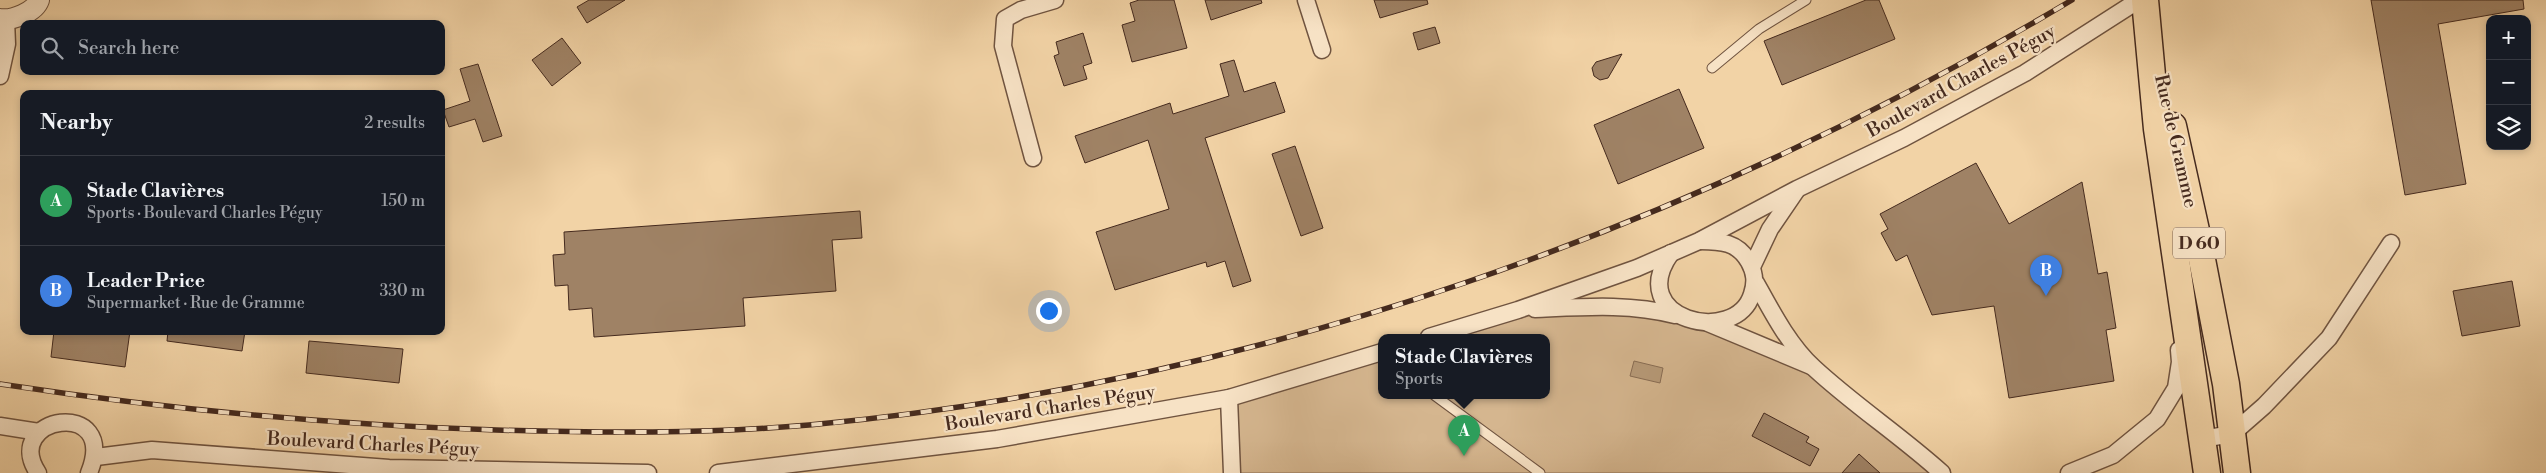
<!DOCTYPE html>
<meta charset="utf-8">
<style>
:root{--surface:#171b24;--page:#20242c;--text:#f1f3f6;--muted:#9ea1a6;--line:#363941;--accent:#1a73e8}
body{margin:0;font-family:"Libre Bodoni",serif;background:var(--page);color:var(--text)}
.controls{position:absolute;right:15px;top:15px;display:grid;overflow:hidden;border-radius:10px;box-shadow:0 2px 8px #0003}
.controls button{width:45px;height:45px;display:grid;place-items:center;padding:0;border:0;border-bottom:1px solid var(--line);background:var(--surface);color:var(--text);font:25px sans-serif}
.you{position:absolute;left:1048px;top:310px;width:18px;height:18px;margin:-12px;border:4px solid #fff;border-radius:50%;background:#1a73e8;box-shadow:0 0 0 8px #1a73e833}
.badge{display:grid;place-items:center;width:32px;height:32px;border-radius:50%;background:var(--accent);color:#fff;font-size:16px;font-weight:700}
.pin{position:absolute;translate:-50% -41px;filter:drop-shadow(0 1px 2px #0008)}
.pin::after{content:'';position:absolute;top:26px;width:18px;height:15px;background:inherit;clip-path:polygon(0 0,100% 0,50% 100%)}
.popup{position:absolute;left:1378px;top:334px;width:172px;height:65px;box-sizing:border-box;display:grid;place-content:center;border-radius:10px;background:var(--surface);filter:drop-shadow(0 1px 4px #0005);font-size:16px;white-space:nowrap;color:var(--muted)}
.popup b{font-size:19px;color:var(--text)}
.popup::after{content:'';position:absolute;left:50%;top:100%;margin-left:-10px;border:10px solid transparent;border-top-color:var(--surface)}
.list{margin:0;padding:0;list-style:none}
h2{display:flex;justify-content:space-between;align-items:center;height:65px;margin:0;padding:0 20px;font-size:21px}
h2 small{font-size:16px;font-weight:400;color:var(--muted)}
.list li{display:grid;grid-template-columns:32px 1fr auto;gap:15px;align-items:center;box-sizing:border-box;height:90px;padding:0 20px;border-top:1px solid var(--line)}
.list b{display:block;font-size:19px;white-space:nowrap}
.list p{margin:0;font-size:16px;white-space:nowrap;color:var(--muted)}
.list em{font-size:16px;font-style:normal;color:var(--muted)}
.icon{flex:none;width:28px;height:28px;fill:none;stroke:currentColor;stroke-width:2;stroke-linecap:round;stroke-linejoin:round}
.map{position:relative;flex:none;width:2546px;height:473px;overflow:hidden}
.search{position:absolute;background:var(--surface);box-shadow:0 2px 8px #0003;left:20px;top:20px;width:425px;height:55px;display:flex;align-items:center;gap:12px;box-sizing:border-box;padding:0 18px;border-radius:10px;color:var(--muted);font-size:19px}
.panel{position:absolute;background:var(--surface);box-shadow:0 2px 8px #0003;left:20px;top:90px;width:425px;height:245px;border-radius:10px}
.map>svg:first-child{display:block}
.green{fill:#d5b68f;stroke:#8d7056}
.water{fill:#b79a78;stroke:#896d54}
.building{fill:#9f8265;stroke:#452a1e}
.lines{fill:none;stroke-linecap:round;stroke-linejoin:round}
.service-casing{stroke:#705440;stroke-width:11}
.minor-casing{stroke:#705440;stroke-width:19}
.tertiary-casing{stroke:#705440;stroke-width:22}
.primary-casing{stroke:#452a1e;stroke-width:29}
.service{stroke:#f7e2c5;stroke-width:9}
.minor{stroke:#f7e2c5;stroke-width:16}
.tertiary{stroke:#f7e2c5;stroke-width:20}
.primary{stroke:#f2d3a6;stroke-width:26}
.rail-casing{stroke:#452a1e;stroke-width:5.5}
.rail{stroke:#f7e2c5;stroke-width:4;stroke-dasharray:11;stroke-linecap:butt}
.labels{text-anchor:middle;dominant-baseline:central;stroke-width:4.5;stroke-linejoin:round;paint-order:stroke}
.shield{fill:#f7e2c5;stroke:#7a6150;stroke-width:1}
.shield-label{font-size:18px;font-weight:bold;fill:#452a1e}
.street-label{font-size:19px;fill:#452a1e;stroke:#f7e2c5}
</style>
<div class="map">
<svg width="2546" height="473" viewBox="0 0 2546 473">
<rect width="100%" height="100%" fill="#f2d3a6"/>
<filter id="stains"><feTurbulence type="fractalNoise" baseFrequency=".004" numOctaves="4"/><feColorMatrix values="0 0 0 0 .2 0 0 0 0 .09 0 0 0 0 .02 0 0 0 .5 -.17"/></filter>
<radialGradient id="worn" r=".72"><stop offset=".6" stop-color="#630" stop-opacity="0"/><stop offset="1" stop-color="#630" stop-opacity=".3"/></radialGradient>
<polygon class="green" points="1641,308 1813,367 1941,473 1232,473 1229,398 1381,352 1382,395 1546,395 1546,337 1429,337 1518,310"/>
<polygon class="water" points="1634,361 1663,368 1660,383 1630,376"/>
<g class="building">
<polygon points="589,0 625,0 587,23 577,7"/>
<polygon points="1139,0 1174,0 1187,48 1132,62 1122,25 1135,21 1130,3"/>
<polygon points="1205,0 1261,0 1262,3 1211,20"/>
<polygon points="1374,0 1427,0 1428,4 1380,18"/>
<polygon points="1866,0 1879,0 1895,39 1782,85 1764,41"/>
<polygon points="2371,0 2523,0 2524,9 2438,24 2466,184 2405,195"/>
<polygon points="1435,27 1440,43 1418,50 1413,33"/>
<polygon points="1083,33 1092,63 1083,66 1087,79 1064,86 1054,56 1059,54 1056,42"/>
<polygon points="562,38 581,63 552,86 532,60"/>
<polygon points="1622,54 1608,78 1600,80 1594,76 1592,68 1596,62"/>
<polygon points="1234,60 1244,92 1275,82 1285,112 1205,138 1251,281 1233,287 1225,261 1207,267 1206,262 1115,290 1096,232 1169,209 1148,140 1085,163 1075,136 1170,103 1173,114 1229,96 1220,64"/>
<polygon points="478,64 502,136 483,142 475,119 449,127 443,110 470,101 460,69"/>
<polygon points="1679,89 1704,148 1618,184 1594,125"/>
<polygon points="1295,146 1323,228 1301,236 1272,154"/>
<polygon points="1976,163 2009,224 2082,182 2098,274 2107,272 2116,328 2106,330 2114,381 2009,398 1994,306 1932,315 1907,255 1896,261 1881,233 1888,229 1880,214"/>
<polygon points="860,211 862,238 832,240 836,291 743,298 745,326 594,337 592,308 569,310 568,285 555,286 553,255 565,254 564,232"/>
<polygon points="2512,281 2520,326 2462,336 2453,291"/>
<polygon points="54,331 130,331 125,367 51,357"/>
<polygon points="168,331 245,331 242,351 167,341"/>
<polygon points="309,341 403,349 399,383 306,373"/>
<polygon points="1764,413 1809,437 1806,442 1819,449 1810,466 1752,436"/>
<polygon points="1859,454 1880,473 1842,473"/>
</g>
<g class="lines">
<g class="service-casing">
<g id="service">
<polyline points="1712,68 1759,29 1806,0"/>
<polyline points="1434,395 1540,473"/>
</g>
</g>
<g class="minor-casing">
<g id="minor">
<polyline points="1306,0 1322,50"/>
<polyline points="0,76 7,44 6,20"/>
<polyline points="1033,158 1003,46 1005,19 1021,10 1055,0"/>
<path d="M1671 253C1623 320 1736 347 1752 294 1756 282 1755 273 1749 262 1738 242 1721 241 1700 241"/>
<polyline points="1752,267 1770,229 1796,191"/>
<path d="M1756 283C1772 312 1789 345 1814 368 1854 405 1901 436 1942 473"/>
<path d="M1535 309C1582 307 1629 303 1675 315"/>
<polyline points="1708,323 1811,366"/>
<polyline points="1429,337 1518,310 1637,268 1699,241 1797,189 1904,138 2025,73 2139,0"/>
<polyline points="1229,398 1232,473"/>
<polyline points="0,426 39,432"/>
<polyline points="2202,439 2232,434 2264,406 2329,338 2391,243"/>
<polyline points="96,457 152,450 389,468 648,473"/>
<path d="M38 473C0 416 120 396 89 473"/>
<polyline points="718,473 997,439 1229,398 1382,352"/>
<polyline points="2069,473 2113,455 2157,419 2176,388 2180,362 2179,350"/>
</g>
</g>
<g class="tertiary-casing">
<path id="tertiary" d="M0 19C12 21 35 12 39 0"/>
</g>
<g class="primary-casing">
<g id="primary">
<polyline points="2145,0 2157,129 2207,473"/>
<polyline points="2173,126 2199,244 2226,384 2237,473"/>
</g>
</g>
<use href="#service" class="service"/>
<use href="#minor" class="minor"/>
<use href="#tertiary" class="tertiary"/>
<use href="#primary" class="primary"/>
<g class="rail-casing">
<path id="rail" d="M0 384C165 409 329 425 496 430 600 433 705 434 809 425 1255 384 1689 229 2072 0"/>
</g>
<use href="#rail" class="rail"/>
</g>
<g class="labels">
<rect class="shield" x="2173" y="227.5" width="52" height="31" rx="4"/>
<g class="shield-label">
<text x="2199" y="243">D 60</text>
</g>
<g class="street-label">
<text transform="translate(1961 81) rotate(-29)">Boulevard Charles Péguy</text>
<text transform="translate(2176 141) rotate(77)">Rue de Gramme</text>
<text transform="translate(1050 408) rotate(-9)">Boulevard Charles Péguy</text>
<text transform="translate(373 444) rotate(3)">Boulevard Charles Péguy</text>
</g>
</g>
<rect width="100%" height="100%" filter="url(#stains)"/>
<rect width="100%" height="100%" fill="url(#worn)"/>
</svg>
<div class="controls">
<button>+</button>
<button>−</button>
<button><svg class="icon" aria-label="layers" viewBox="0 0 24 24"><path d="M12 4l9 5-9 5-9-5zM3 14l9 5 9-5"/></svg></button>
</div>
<div class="you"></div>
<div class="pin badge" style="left:1464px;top:456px;background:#2e9e5b">A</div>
<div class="popup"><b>Stade Clavières</b>Sports</div>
<div class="pin badge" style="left:2046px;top:296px;background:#3f7fe0">B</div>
<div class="search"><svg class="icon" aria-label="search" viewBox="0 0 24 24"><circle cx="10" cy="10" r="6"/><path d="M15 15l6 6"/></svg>Search here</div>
<section class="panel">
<h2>Nearby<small>2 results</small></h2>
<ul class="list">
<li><span class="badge" style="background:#2e9e5b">A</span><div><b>Stade Clavières</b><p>Sports · Boulevard Charles Péguy</p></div><em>150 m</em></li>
<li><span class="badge" style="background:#3f7fe0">B</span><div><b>Leader Price</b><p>Supermarket · Rue de Gramme</p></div><em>330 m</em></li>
</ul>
</section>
</div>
